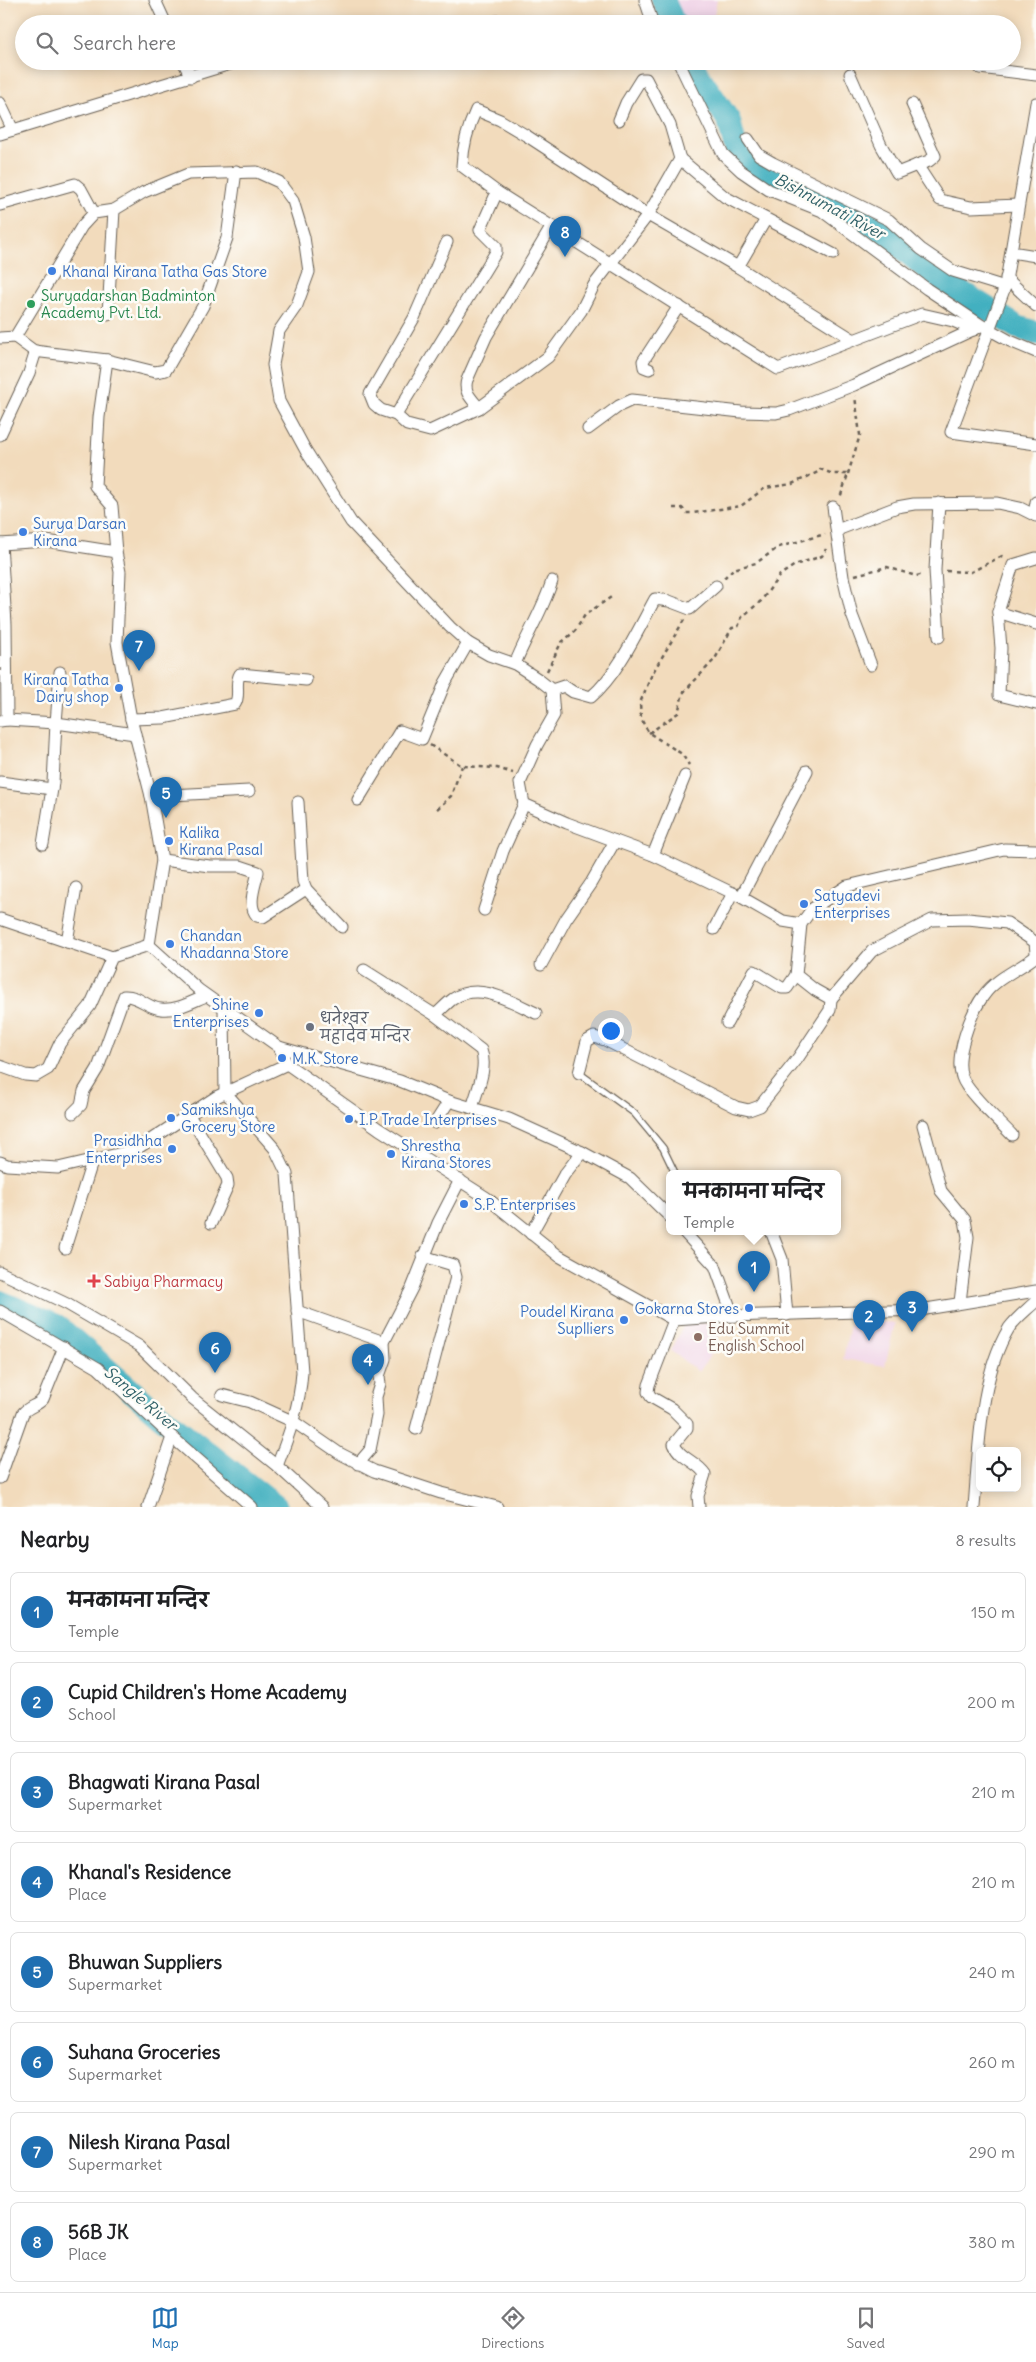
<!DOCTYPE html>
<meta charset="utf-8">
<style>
:root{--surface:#fff;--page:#f2f2f2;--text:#202124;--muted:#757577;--line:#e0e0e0;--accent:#1f6fb2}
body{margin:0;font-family:Delius,"Playpen Sans Deva",sans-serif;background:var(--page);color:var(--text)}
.controls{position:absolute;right:15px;bottom:15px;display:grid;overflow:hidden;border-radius:8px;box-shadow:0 2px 12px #0003}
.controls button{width:45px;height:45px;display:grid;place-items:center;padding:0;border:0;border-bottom:1px solid var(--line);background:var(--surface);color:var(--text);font:25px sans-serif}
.you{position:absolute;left:610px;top:1030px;width:18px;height:18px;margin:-12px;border:4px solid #fff;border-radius:50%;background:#1a73e8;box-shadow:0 0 0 8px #1a73e833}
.badge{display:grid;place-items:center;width:32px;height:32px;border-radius:50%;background:var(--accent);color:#fff;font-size:16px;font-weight:700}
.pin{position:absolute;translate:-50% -41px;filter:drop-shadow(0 1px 2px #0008)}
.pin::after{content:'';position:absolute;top:26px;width:18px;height:15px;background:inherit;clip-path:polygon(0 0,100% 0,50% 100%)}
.popup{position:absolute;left:666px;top:1170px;width:175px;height:65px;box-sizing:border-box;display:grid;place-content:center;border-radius:8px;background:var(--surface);filter:drop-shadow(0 1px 4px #0005);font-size:16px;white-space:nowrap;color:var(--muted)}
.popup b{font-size:19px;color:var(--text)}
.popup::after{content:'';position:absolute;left:50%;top:100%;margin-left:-10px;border:10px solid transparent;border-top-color:var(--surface)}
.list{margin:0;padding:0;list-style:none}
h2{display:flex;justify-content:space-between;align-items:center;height:65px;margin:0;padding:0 20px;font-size:21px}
h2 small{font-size:16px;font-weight:400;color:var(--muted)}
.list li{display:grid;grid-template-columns:32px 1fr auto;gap:15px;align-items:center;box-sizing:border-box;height:80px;margin:0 10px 10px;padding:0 10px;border:1px solid var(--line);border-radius:8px}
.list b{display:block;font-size:19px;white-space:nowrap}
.list p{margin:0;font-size:16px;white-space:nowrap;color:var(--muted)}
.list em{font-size:16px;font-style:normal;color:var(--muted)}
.icon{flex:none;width:28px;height:28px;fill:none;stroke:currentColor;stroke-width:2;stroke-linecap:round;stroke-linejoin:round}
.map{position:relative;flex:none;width:1036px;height:1507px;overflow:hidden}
.search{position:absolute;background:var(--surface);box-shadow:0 2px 12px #0003;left:15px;right:15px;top:15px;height:55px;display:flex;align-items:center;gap:12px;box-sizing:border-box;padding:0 18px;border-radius:28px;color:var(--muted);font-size:19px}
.sheet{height:785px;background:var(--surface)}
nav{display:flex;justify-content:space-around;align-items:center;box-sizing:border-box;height:70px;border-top:1px solid var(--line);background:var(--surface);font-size:14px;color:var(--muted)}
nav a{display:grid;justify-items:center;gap:2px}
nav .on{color:var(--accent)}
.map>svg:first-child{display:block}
.built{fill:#efd0e6}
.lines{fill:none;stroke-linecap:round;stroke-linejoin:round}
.river{stroke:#43b0c0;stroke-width:24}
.service-casing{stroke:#675f54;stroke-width:8}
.minor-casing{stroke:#675f54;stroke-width:13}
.path{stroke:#675f54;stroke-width:2.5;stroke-dasharray:4 4;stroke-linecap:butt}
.service{stroke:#fff;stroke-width:5.5}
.minor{stroke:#fff;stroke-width:11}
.shop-dot{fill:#3f7fe0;stroke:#fdfcf7;stroke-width:2}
.leisure-dot{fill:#2e9e5b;stroke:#fdfcf7;stroke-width:2}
.worship-dot{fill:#6b7280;stroke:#fdfcf7;stroke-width:2}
.health-dot{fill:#e0444e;stroke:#fdfcf7;stroke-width:2}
.education-dot{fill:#8d6e63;stroke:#fdfcf7;stroke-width:2}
.labels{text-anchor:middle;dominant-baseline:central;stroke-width:5;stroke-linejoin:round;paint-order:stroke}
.shop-label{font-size:15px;fill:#366cbe;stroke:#fdfcf7;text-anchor:start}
.leisure-label{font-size:15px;fill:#27864d;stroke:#fdfcf7;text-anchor:start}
.worship-label{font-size:15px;fill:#5b616d;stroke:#fdfcf7;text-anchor:start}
.health-label{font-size:15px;fill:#be3a42;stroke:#fdfcf7;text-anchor:start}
.education-label{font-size:15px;fill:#785e54;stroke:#fdfcf7;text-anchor:start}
.water-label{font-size:16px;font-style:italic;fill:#2e5f66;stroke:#fdfcf7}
</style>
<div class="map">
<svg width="1036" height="1507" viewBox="0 0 1036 1507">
<rect width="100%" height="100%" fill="#fdfcf7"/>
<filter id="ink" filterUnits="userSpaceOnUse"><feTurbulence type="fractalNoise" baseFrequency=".02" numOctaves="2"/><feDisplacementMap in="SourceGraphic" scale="10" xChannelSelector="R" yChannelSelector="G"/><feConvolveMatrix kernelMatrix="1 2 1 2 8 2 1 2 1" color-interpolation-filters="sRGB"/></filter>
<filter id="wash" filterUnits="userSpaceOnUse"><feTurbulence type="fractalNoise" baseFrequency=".0096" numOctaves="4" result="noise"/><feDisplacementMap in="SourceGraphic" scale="20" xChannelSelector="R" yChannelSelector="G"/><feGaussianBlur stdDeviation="1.12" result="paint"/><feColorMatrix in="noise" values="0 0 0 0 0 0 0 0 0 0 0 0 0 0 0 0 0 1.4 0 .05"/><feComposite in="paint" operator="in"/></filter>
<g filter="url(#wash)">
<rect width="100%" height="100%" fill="#f2dbbc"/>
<g class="built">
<polygon points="675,0 717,0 712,24 684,24"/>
<polygon points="851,1320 895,1323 885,1366 843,1359"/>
<polygon points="685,1323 723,1324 713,1351 699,1372 671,1351"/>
</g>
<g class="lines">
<g class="river">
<polyline points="663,0 674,24"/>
<polyline points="691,61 697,74 729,121 738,158 880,229 935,276 1017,327 1036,333"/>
<polyline points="0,1302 57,1326 157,1413 276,1507"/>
</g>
</g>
</g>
<g filter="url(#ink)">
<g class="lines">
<g class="service-casing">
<polyline id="service" points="579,1073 634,1113 663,1148 675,1173"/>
</g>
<g class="minor-casing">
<g id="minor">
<polyline points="155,0 166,24"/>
<polyline points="645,0 653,24"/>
<polyline points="463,24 500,21 514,24"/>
<polyline points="183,61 191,77"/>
<polyline points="678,61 723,154 741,171 769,190 822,211 927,289 981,325 1010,341 1036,352"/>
<polyline points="980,68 1036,75"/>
<polyline points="850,74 881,145 897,173 917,165"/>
<polyline points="0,103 13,130"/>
<polyline points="1036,103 1005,287 951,432 1036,444"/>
<polyline points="912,104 935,156 929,161 917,165 940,200 971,207 1018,205"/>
<polyline points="0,134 240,61"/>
<polyline points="748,139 759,155 773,163 889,220 921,249 953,271 1005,287"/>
<polyline points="680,159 725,197 833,254"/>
<polyline points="0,205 75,184 81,189 94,213"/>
<polyline points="447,242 414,318 370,394 374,404 381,410 396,415 407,425 430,431 479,408 548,357 581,311 594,285 648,215 680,159 670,125 646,79 641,79 626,103 619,120"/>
<polyline points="1011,252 1036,256"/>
<polyline points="738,267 766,219"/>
<polyline points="1006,278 1036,306"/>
<polyline points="108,314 114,210"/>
<polyline points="15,337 34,351 107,360 155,372 166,370 203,306 227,238 236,171"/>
<polyline points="0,338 15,337 82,226 94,213 114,210 144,192 188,174 257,172 279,182 293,201 304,237 309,272 297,305 279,331 273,365 279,401 306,451 351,522 450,627 468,643 489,655 515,664 538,679 552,690 554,715 537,745 520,783 524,804 567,823 653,855 741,897 783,921 801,924 812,909 847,886 1004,849 1036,850"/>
<path d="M854 340 738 267 648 215 527 136 500 120 476 110C467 129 463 145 462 166L497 192 778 369 922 314 953 321 974 330"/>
<polyline points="107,360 99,417 95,486 112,506 116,552"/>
<polyline points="649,369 644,367 643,361 679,306"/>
<path d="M479 408C472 399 463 392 467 380L486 337 552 226"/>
<polyline points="396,415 496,252 496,246 480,230 497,192"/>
<polyline points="588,429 619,406 632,400 741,412 776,413 789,410 854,385 977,328"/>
<polyline points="0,435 29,373 36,351"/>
<polyline points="1036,502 1034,515 1036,516"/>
<polyline points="833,507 843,577 852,615 871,665"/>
<polyline points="837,530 897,507 914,504 997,503 1020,508 1034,515"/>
<polyline points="0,544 46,541 116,552 120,572 117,642 131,719 151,796 162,860 149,945 199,990 279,1047 287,1064 379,1129 487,1198 559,1256 674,1320 733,1316 920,1310 1036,1291"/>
<polyline points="1036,558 1013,565 998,612 1001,648 999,695 1036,704"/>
<polyline points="998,612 1036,624"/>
<polyline points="939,637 935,570 939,503"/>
<path d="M515 664C526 636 543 610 552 581"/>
<path d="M552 690 564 686 573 692 591 697C618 674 638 630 655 599L669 601 690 609 716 586"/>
<path d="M131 719 163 718 235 704C241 695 234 683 240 674L306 680"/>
<polyline points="7,720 56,723 60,672"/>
<polyline points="0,721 7,720 6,624 1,544"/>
<polyline points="0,782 52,789"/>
<polyline points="151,796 249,791"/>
<polyline points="358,800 400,731 422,739 445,683 468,643"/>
<polyline points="298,802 303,881 306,889 342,927"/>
<polyline points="43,844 53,783 56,723 135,734"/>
<polyline points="653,855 685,776"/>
<path d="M162 860 210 866H240L258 872C255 886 247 905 257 916L263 917 306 889"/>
<polyline points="741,897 807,771"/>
<polyline points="484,910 503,851 524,804"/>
<polyline points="0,919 112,957"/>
<polyline points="714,929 733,893"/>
<polyline points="67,942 76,888"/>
<polyline points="541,965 566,919 591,883 615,841"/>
<path d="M364 970 435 1015 481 1050C488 1068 477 1090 472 1108"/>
<polyline points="831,999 872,951 932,920 968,919 1007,923 1035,942 1036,953"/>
<polyline points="224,1008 225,1093"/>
<path d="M435 1015C441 1010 447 1003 453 999 478 981 512 1002 536 1013"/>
<polyline points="727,1023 754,971 782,988 787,988 796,975"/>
<polyline points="279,1047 400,1081 449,1101 509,1119 582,1152 630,1178 670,1217"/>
<polyline points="0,1066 25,1075 36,1076 48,1069 60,1043 90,1006 112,957 149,945"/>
<polyline points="579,1073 587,1041 594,1037 605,1040 736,1107 749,1110 760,1106 798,1058 830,1010 831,999 815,990 796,975 801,924"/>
<path d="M226 1093 275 1149 287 1174 302 1372C300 1405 289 1435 277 1466"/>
<path d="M73 1113 81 1105 84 1091 98 1068 124 996C139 995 147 1008 161 1009 176 1011 193 1001 206 996"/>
<polyline points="189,1115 227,1178 228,1185 211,1223"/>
<polyline points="435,1123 449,1101"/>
<polyline points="923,1125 941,1191 965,1220 968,1237 960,1302"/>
<path d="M1012 1135C1000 1122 967 1093 962 1077 954 1057 971 1012 984 995 996 978 1020 969 1036 956"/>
<polyline points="0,1162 7,1165 58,1168 135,1150 216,1097 287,1064"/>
<polyline points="683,1231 715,1266 733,1316"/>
<polyline points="771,1231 782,1259 787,1315"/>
<polyline points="531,1234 564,1175 582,1152"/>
<polyline points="65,1248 93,1159"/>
<polyline points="0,1272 67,1304 139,1346 192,1398 277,1466 322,1507"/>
<polyline points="0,1311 98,1368 172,1437 252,1507"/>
<polyline points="297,1311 384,1342"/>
<path d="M674 1320 649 1385 648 1392 651 1397 672 1409 687 1424V1428L674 1444C680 1459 697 1461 705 1474L698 1496 699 1507"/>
<polyline points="222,1395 250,1402 294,1422 339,1453 374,1471 441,1493 497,1507"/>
<polyline points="416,1429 456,1277 453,1265 423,1256"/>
<polyline points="358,1464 370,1450 377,1415 376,1397 380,1384 379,1376 385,1359 384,1342 412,1288 438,1223 460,1180"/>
<path d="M0 1478 23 1413C29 1406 37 1406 43 1399L64 1347"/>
<polyline points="148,1507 172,1437"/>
<path d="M974 1507C979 1450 979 1378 1009 1328 1016 1318 1028 1309 1036 1301"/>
</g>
</g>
<g class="path">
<polyline points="848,474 860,435 855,396"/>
<polyline points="673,508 682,508 686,513 693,513 741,506 765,488 792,484 818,472 820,469 833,474 848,474 840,498"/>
<polyline points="946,571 971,572 1002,556 1004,558"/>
<polyline points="855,575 887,567 916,576 924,574"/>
<polyline points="724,578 733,569 756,563 779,547 825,534"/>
<polyline points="684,620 652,674 640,703 641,719 649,733 682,754 689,765"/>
<polyline points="547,671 561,643 575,631 585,615 614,595"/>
<polyline points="649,733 678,713 683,693 715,659 732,628 738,627 742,617 761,601 780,575 795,565 822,556 826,549"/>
<polyline points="430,745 462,766 497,768 513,773"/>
<polyline points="437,809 451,796 462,766"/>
</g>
<use href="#service" class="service"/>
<use href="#minor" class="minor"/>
</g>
</g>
<g class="shop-dot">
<circle cx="52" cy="271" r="5"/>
<circle cx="23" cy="532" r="5"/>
<circle cx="119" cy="688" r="5"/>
<circle cx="169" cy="841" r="5"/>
<circle cx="804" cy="904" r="5"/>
<circle cx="170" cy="944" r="5"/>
<circle cx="259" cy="1013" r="5"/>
<circle cx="282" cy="1058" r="5"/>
<circle cx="171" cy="1118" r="5"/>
<circle cx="349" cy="1119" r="5"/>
<circle cx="172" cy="1149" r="5"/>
<circle cx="391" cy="1154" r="5"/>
<circle cx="464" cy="1204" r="5"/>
<circle cx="749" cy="1308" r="5"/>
<circle cx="624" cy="1320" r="5"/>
</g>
<circle class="leisure-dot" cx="31" cy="304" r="5"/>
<circle class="worship-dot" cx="310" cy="1027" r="5"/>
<path class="health-dot" d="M91.5 1273.5h5v5h5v5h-5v5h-5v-5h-5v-5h5z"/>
<circle class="education-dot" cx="698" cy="1337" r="5"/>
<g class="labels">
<g class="shop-label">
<text x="62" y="271">Khanal Kirana Tatha Gas Store</text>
<text x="33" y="523">Surya Darsan<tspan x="33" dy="17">Kirana</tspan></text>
<text x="109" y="679" text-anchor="end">Kirana Tatha<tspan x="109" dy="17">Dairy shop</tspan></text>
<text x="179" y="832">Kalika<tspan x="179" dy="17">Kirana Pasal</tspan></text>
<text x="814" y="895">Satyadevi<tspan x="814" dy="17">Enterprises</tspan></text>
<text x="180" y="935">Chandan<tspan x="180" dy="17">Khadanna Store</tspan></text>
<text x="249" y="1004" text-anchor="end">Shine<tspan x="249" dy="17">Enterprises</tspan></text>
<text x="292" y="1058">M.K. Store</text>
<text x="181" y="1109">Samikshya<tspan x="181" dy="17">Grocery Store</tspan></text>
<text x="359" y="1119">I.P Trade Interprises</text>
<text x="162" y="1140" text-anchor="end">Prasidhha<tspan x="162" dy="17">Enterprises</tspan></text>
<text x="401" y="1145">Shrestha<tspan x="401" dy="17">Kirana Stores</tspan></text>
<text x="474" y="1204">S.P. Enterprises</text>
<text x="739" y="1308" text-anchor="end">Gokarna Stores</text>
<text x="614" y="1311" text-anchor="end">Poudel Kirana<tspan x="614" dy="17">Suplliers</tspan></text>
</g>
<g class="leisure-label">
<text x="41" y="295">Suryadarshan Badminton<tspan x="41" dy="17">Academy Pvt. Ltd.</tspan></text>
</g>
<g class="worship-label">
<text x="320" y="1018">धनेश्वर<tspan x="320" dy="17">महादेव मन्दिर</tspan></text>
</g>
<g class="health-label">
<text x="104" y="1281">Sabiya Pharmacy</text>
</g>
<g class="education-label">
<text x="708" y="1328">Edu Summit<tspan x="708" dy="17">English School</tspan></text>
</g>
<g class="water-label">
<text transform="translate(830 206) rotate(28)">Bishnumati River</text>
<text transform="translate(141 1398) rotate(40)">Sangle River</text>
</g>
</g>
</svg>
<div class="controls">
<button><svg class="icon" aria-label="locate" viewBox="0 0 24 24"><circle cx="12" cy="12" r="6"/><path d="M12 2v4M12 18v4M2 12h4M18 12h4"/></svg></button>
</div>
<div class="you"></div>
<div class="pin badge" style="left:754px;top:1292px">1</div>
<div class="popup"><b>मनकामना मन्दिर</b>Temple</div>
<div class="pin badge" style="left:869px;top:1341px">2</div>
<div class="pin badge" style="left:912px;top:1332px">3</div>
<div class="pin badge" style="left:368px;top:1385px">4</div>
<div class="pin badge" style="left:166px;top:818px">5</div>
<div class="pin badge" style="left:215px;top:1373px">6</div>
<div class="pin badge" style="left:139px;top:671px">7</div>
<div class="pin badge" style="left:565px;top:257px">8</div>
<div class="search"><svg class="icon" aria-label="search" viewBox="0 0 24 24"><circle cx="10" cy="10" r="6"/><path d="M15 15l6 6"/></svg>Search here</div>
</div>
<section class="sheet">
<h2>Nearby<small>8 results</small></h2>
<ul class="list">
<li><span class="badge">1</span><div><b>मनकामना मन्दिर</b><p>Temple</p></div><em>150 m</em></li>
<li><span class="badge">2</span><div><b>Cupid Children's Home Academy</b><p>School</p></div><em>200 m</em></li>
<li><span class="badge">3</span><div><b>Bhagwati Kirana Pasal</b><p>Supermarket</p></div><em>210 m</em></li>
<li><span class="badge">4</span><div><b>Khanal's Residence</b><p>Place</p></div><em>210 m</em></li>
<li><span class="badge">5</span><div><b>Bhuwan Suppliers</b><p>Supermarket</p></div><em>240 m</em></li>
<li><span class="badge">6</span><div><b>Suhana Groceries</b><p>Supermarket</p></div><em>260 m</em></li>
<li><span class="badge">7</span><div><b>Nilesh Kirana Pasal</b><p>Supermarket</p></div><em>290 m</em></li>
<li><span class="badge">8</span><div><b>56B JK</b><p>Place</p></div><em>380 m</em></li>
</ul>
</section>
<nav>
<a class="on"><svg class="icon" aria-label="map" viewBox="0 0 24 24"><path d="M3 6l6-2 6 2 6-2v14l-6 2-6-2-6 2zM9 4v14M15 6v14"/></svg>Map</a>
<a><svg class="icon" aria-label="directions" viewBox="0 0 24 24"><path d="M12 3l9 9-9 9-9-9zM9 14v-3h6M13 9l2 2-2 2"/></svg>Directions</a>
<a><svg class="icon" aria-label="saved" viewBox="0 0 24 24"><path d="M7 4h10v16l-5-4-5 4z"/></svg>Saved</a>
</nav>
